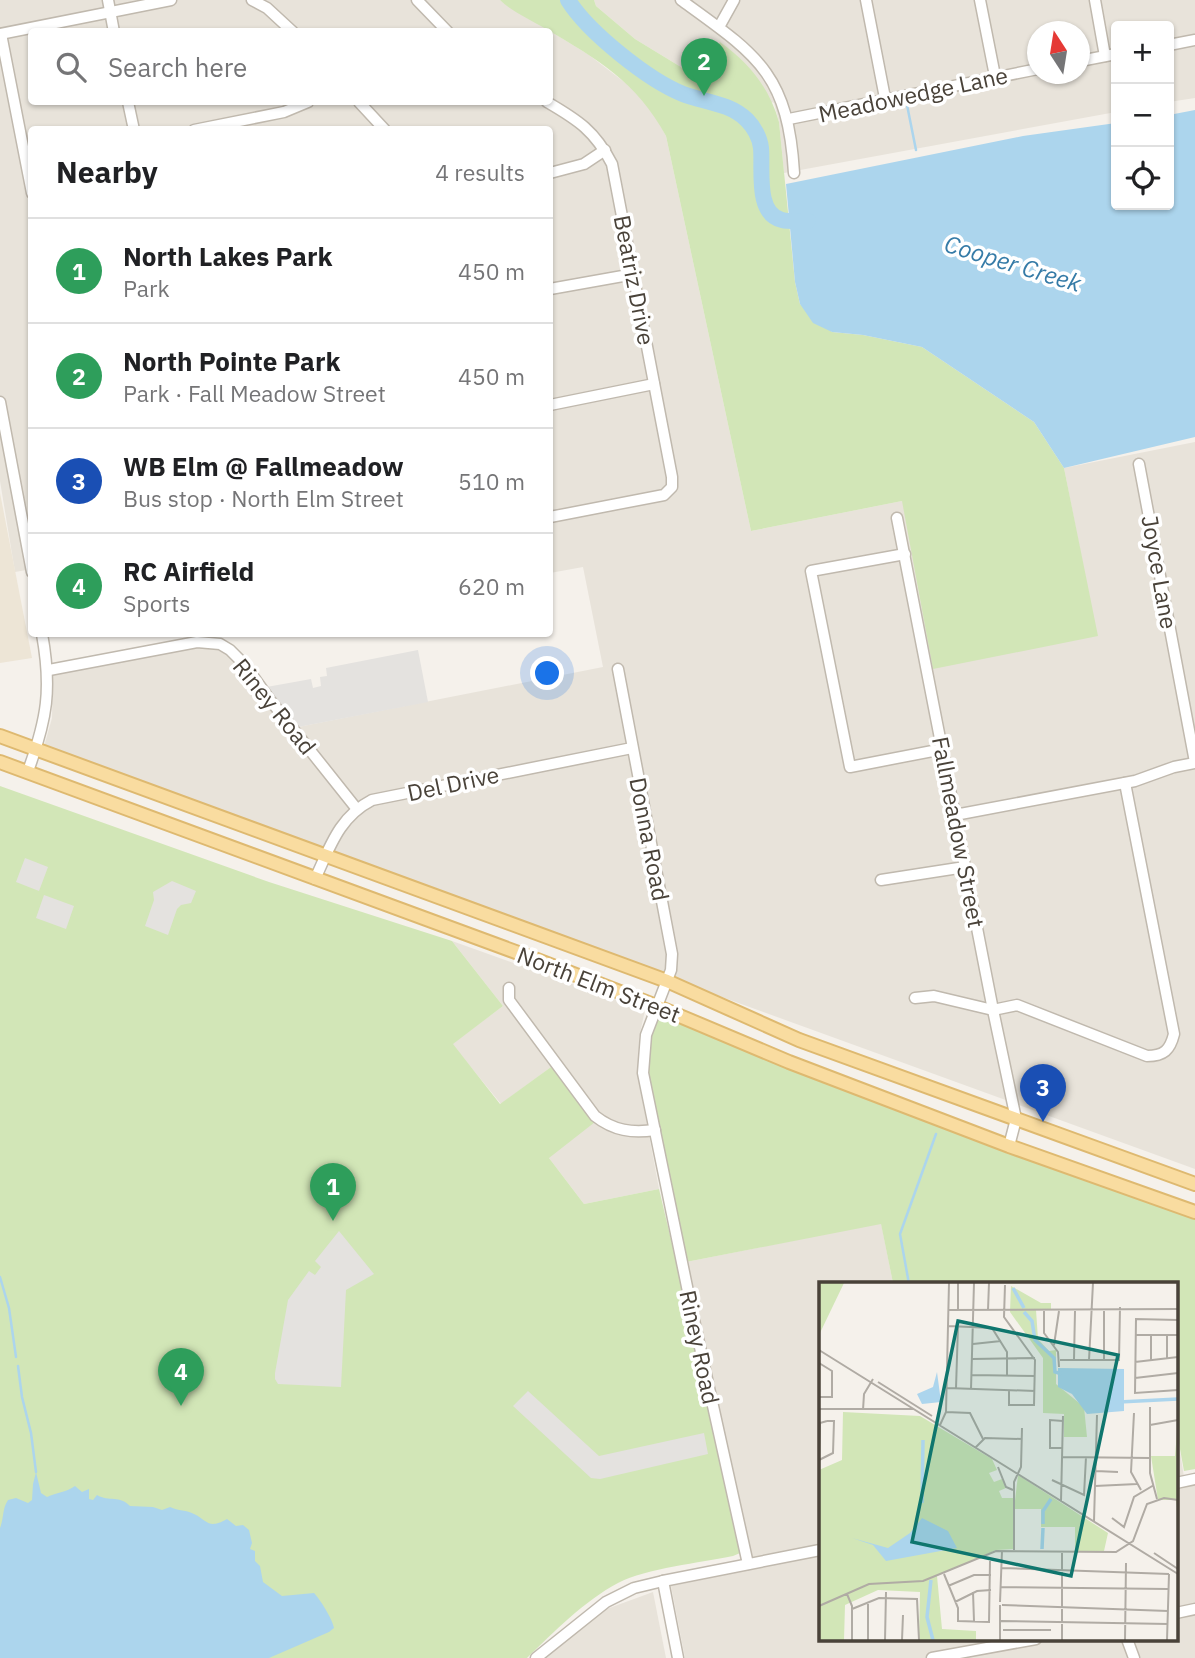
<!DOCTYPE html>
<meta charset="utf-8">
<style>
:root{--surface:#fff;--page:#f2f2f2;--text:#202124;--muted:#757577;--line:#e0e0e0;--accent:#ee3f29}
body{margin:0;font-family:"IBM Plex Sans",sans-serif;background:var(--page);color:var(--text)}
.controls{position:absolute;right:21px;top:21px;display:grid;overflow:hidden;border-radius:7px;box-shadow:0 2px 5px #0004}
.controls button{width:63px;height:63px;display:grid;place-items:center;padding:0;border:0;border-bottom:2px solid var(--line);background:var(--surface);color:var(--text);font:35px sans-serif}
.compass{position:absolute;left:1027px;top:21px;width:63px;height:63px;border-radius:50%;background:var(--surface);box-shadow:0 2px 5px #0004;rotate:348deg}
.you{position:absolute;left:548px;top:674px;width:24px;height:24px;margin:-18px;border:5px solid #fff;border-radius:50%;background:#1a73e8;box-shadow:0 0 0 10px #1a73e833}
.badge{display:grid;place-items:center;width:46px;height:46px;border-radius:50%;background:var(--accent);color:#fff;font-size:23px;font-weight:700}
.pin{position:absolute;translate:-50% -58px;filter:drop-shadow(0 2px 4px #0008)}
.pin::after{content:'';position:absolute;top:37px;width:24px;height:21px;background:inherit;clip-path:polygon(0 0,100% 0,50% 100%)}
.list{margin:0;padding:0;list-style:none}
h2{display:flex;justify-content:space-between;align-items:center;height:91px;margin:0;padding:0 28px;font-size:30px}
h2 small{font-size:23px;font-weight:400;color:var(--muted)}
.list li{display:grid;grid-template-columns:46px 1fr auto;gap:21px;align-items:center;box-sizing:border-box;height:105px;padding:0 28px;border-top:2px solid var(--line)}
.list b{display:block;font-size:26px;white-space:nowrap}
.list p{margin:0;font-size:23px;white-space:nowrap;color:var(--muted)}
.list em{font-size:23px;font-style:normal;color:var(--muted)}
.icon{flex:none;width:38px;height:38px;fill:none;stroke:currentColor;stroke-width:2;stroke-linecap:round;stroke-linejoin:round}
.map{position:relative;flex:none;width:1195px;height:1658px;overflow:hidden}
.search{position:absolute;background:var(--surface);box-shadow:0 2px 5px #0004;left:28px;top:28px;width:525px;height:77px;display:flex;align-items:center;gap:18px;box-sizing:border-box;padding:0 24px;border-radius:7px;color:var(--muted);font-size:26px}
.panel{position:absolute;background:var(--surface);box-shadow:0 2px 5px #0004;left:28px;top:126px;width:525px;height:511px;border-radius:7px}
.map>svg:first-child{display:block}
.residential{fill:#e8e3da;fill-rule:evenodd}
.education{fill:#ede5d6}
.green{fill:#d2e6b7}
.parking{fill:#e4e2df}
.water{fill:#acd5ed}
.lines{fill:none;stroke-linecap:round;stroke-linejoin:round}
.stream{stroke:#acd5ed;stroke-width:2.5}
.river{stroke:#acd5ed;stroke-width:16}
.minor-casing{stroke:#c0b9ae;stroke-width:13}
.major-casing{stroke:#deb970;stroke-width:16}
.minor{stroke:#fff;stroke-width:10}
.major{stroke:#f9dca0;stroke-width:12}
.labels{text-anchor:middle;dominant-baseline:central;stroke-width:7;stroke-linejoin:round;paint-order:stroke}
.street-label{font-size:23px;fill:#494239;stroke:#fff}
.water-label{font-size:24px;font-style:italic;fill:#357ba7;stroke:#fff}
.inset-river{fill:none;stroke:#acd5ed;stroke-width:3.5}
.inset-road{fill:none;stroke:#b0aba4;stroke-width:2}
.view{fill:#0f766e;fill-opacity:0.15;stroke:#0f766e;stroke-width:3.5}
.inset-edge{fill:none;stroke:#494239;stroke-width:3.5}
</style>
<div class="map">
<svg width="1195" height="1658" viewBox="0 0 1195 1658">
<rect width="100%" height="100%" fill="#f5f1eb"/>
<g class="residential">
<path d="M0 0H500L589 55 632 88 653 112 666 136 751 531 902 501 1097 636 1064 468 1195 442V1169L43 750 52 718 53 669 192 645 215 648 225 653 239 666 293 728 603 667 583 567 550 573V130H32V569L15 572 0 481ZM32 32H550V102H32Z"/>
<path d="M594 0H1195V98L1169 102V26H1116V112L784 173 779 122 774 103 694 75 635 39 596 6ZM1038 32H1080V74H1038Z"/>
<polygon points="452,941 645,1010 639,1038 638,1076 659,1189 584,1204 549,1158 551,1067 501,1104 452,1044 503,1006"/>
<polygon points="881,1223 893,1283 820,1284 820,1639 1176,1639 1176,1427 1185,1483 1195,1482 1195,1658 685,1658 671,1586 755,1569 735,1480 733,1478 686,1262"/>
<polygon points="653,1592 666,1658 543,1658 604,1610"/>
</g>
<polygon class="education" points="0,493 32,658 0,663"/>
<g class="green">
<path d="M500 0H594L596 6 635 39 694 75 720 42C749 63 769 87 779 122L795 282 800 304 832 332 863 335 922 347 1034 422 1064 468 1098 636 933 669 902 501 751 531 666 136C637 82 597 59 546 29 531 20 512 12 500 0Z"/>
<path d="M0 786 269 882 452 941 503 1006 453 1044 500 1104 551 1067 595 1122 549 1158 584 1204 659 1189 745 1551 733 1556C700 1563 647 1568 618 1583 584 1601 554 1632 527 1658H0Z"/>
<path d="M662 1017 847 1090 1195 1219V1469L1184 1471 1176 1427V1284L893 1283 881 1224 686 1262 648 1080C646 1060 643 1029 662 1017Z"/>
</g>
<g class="parking">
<polygon points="418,650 428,702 293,728 261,688 311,679 313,688 321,686 320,677 327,676 326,668"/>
<polygon points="25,858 48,867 39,891 16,882"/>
<polygon points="172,881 196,891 191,903 181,905 177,909 168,935 145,926 154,900 153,892"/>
<polygon points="44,895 74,906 66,929 36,918"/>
<polygon points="339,1231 374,1274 346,1290 341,1387 278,1384 275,1379 275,1373 288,1300 309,1271 315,1275 321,1267 315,1261"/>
<polygon points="528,1391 599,1456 704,1433 708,1454 600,1479 591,1478 513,1406"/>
</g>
<g class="water">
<polygon points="1195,110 1195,437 1064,468 1034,422 922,347 863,335 832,332 813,323 800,304 795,282 786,184 1023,136 1116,123 1116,205 1169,205 1169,115"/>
<path d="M36 1472 41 1493 47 1497C57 1492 65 1493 75 1486L82 1492 89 1489V1499L93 1500 97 1495C109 1502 120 1495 130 1506L153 1507 162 1510 170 1507C178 1511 187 1510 194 1514 207 1520 208 1530 227 1519L236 1526 243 1525 249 1530 252 1543 250 1549 255 1551V1561L260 1566 263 1582 282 1596 314 1593C320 1599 333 1620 334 1628L329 1632 269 1658H0V1528C4 1518 2 1509 8 1500L16 1498 28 1503 32 1500 33 1484Z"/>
</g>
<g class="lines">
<g class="stream">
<polyline points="907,105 916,150"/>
<polyline points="0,1277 9,1308 16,1357"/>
<polyline points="909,1284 900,1234 936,1134"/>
<polyline points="18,1366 22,1397 31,1433 36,1472"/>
</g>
<path class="river" d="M568 0C588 32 648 80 683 94 704 102 730 103 747 120 754 127 760 138 761 148 763 168 755 214 782 220 790 222 800 221 808 221"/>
<g class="minor-casing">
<g id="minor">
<polyline points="108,0 114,32"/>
<polyline points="252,0 267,8 293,32"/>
<polyline points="417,0 448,32"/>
<path d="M681 0C757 55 788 73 794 173"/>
<polyline points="866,0 885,98"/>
<polyline points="980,0 995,76"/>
<polyline points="1095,0 1105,56"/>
<polyline points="719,27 734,0"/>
<polyline points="0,34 171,0"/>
<polyline points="1,34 32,193"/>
<polyline points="1169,45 1195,40"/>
<polyline points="1080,61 1116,54"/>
<polyline points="128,102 134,130"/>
<polyline points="359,102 385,130"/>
<path d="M547 102C578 120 595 131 612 164L672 477V487L664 495 550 517"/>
<polyline points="789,119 1038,69"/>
<polyline points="194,130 284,112 308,102"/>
<polyline points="550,173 584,164 605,150"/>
<polyline points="550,289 634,274"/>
<polyline points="0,402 32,572"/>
<polyline points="550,405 654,384"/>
<polyline points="1139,464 1195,762"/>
<polyline points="897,518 993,1010 1016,1119 1009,1146"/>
<polyline points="905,554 811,571 850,767 943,749"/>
<polyline points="618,669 672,954 671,970 646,1035 643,1073 692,1311 748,1564"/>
<polyline points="49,670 197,642 220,644 230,650 245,665 270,700 356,808"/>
<path d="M28 771C47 719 52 689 42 634"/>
<polyline points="955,815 1135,781 1174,767 1195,763"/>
<path d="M315 879C330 847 339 817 372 800L632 748"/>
<polyline points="881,880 965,867"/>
<path d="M509 988V1000L595 1116C614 1131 632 1133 655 1130"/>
<path d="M915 998 934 996 993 1010 1017 1005 1147 1056C1164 1056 1170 1050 1174 1034L1125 783"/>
<polyline points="1176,1483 1195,1479"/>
<polyline points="663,1581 678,1658"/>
<polyline points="1176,1613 1195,1609"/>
<polyline points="1127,1639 1134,1658"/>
<polyline points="536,1658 606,1602 634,1588 663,1581 820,1550"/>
<polyline points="932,1658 1036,1639"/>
</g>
</g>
<g class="major-casing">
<g id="major">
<polyline points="0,736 667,981 799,1040 1195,1184"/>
<polyline points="0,762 532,958 656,1006 789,1062 1009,1146 1195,1212"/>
</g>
</g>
<use href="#minor" class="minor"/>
<use href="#major" class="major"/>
</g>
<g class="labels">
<g class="street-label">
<text transform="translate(913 94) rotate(-12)">Meadowedge Lane</text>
<text transform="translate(635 280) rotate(79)">Beatriz Drive</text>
<text transform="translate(1160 572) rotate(80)">Joyce Lane</text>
<text transform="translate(275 706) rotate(51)">Riney Road</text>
<text transform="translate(453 783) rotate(-12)">Del Drive</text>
<text transform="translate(959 832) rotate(79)">Fallmeadow Street</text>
<text transform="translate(650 839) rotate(79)">Donna Road</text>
<text transform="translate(599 984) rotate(21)">North Elm Street</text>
<text transform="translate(700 1347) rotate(78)">Riney Road</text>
</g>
<g class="water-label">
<text transform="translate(1013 263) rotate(17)">Cooper Creek</text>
</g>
</g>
<g transform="translate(819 1282)">
<rect width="359" height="359" fill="#f5f1eb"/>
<path d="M0 1H25L0 53ZM192 4 222 21H232V27L217 28 219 57 230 69 237 68V102L265 125 268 155H245V132L224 131V76L191 30ZM24 130 101 134 173 177 178 188 170 191 175 200 183 197 187 206 180 209 183 216H194L195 267 177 268 118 294 123 347 157 349V358H100L101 310 59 308 26 323 25 358H0V188L23 178ZM359 138V233L357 218H339L332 174H356ZM199 193 289 251 285 269H256V245H222V227H195Z" fill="#d2e6b7"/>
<path d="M239 86 305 87V129L268 132 253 112 239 105ZM118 90 122 120 103 122 98 112 114 105ZM103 236 129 249 138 266 67 279 54 263 33 256 69 266 91 251Z" fill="#acd5ed"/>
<path class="inset-river" d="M194 6 205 26M205 30 213 39 216 58 235 76 236 90 243 92M300 120 359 117M103 221 104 158M224 242V229L232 217M223 267 224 246M112 298 108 335 114 358"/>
<path class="inset-road" d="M186 3 185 35 216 78 215 123H190V109M129 28 359 27M139 28V1M169 28 170 1M225 29V51L239 70 240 85M285 29V78M359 38 317 37 316 111 359 108M129 44 173 46 188 70V93M317 53H359M154 62 182 59M235 63 240 29M0 68 359 292M153 77 216 76M255 77 256 29M348 77V53M241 78H300L301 25M270 78 274 1M316 80 359 75M332 80V53M0 81 13 89V115H0M153 93 216 94M316 96 359 91M59 100 113 134M128 106 216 109M137 106 139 44M152 107 155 1M331 125V191L338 217M0 127H94M44 128 45 112 54 97M127 130 151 131 164 157M315 131 312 190 322 208M121 143 127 130 130 1M331 143 359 138M157 165 166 156 203 157M244 166H231V138L244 139M0 172 1 141 8 139M244 175 331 176M0 178 14 171 15 139H8M179 185 187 205 194 208M277 189 299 190M233 198 265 213 267 175M276 204 318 202M242 219 244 134M293 236 305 245 315 215 335 203M275 239 278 133M195 268V200L202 185 203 146M335 271 359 287M183 286 350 292M125 292 139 326V339L170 340 171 279M129 304 155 293H172M182 305 349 307M154 310 155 339M28 312 33 324V358M136 320 158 309 172 308M181 320 183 269M49 322V358M181 323V358M183 323 349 329M0 324 50 302 104 299 177 269 297 270 314 259 328 222 345 216 359 218M33 327 60 316 98 317 100 358M182 339 349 342M184 348H232M66 358 67 310M83 358 84 333M243 358V270M306 358 307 281M348 358 350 292"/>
<path class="view" d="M139 39 299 73 252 294 93 260Z"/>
<rect width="359" height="359" class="inset-edge"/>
</g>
</svg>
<div class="controls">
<button>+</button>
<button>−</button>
<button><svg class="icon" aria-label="locate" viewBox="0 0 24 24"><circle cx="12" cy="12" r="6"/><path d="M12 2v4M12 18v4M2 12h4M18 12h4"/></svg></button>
</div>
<svg class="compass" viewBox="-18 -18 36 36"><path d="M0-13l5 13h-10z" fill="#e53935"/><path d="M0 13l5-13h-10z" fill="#757577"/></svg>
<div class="you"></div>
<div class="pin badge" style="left:333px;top:1221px;background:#2e9e5b">1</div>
<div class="pin badge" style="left:704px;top:96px;background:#2e9e5b">2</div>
<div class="pin badge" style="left:1043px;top:1122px;background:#1a4fb4">3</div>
<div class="pin badge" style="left:181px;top:1406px;background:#2e9e5b">4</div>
<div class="search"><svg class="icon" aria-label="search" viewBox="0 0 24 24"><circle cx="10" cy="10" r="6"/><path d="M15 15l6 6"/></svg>Search here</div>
<section class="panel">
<h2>Nearby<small>4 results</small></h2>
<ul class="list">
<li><span class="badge" style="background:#2e9e5b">1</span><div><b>North Lakes Park</b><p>Park</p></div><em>450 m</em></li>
<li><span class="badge" style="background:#2e9e5b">2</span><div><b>North Pointe Park</b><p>Park · Fall Meadow Street</p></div><em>450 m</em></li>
<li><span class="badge" style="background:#1a4fb4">3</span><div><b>WB Elm @ Fallmeadow</b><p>Bus stop · North Elm Street</p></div><em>510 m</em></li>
<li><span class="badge" style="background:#2e9e5b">4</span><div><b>RC Airfield</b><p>Sports</p></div><em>620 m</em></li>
</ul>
</section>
</div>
